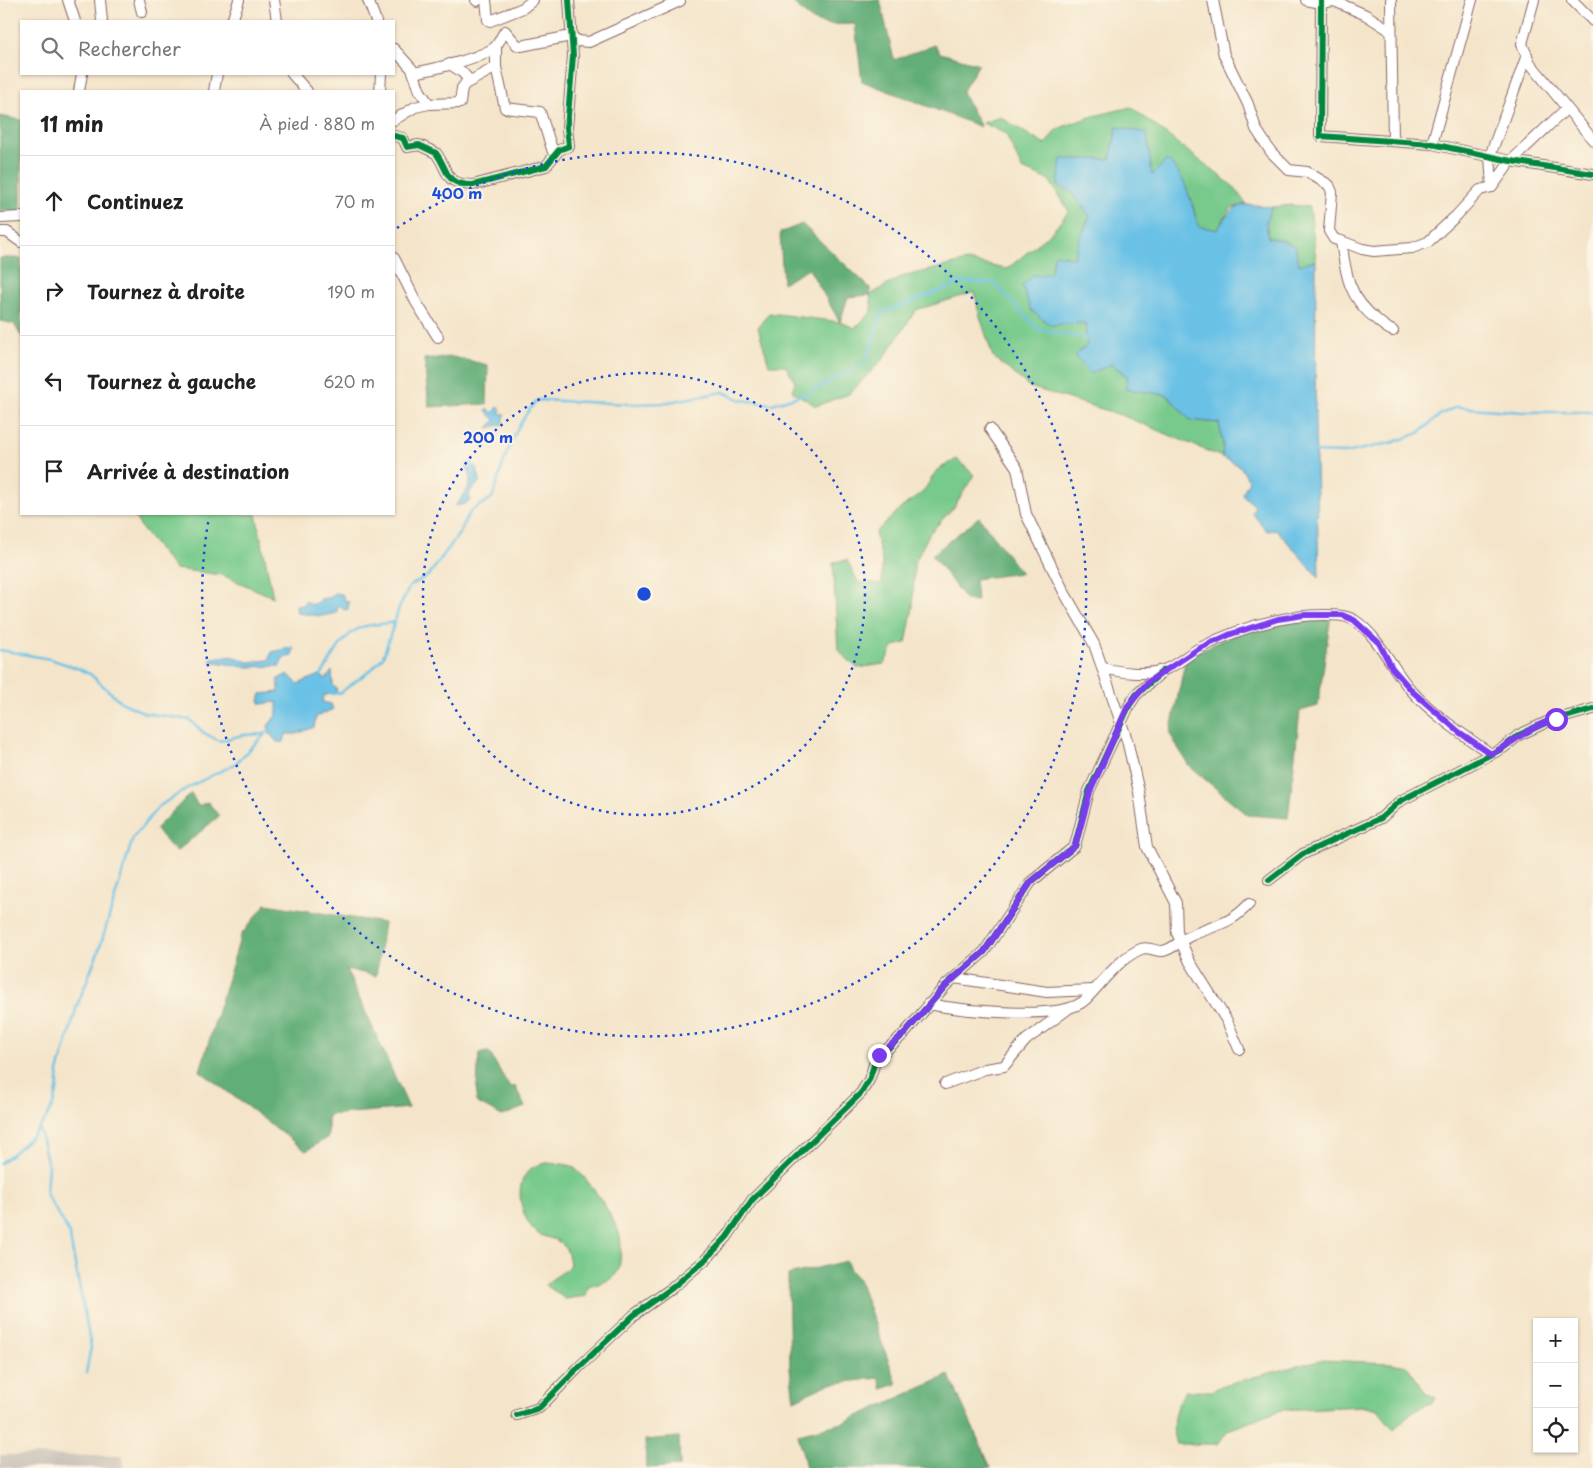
<!DOCTYPE html>
<html lang="fr">
<meta charset="utf-8">
<style>
:root{--surface:#fff;--page:#f6f6f6;--text:#222;--muted:#767676;--line:#e0e0e0}
body{margin:0;font-family:"Playpen Sans",sans-serif;background:var(--page);color:var(--text)}
.controls{position:absolute;right:15px;bottom:15px;display:grid;overflow:hidden;border-radius:0px;box-shadow:0 1px 4px #0004}
.controls button{width:45px;height:45px;display:grid;place-items:center;padding:0;border:0;border-bottom:1px solid var(--line);background:var(--surface);color:var(--text);font:25px sans-serif}
.stop{position:absolute;width:15px;height:15px;margin:-11px;border:4px solid #7c3aed;border-radius:50%;background:#fff}
.stop.end{background:#7c3aed;border-color:#fff;box-shadow:0 1px 5px #0008}
.list{margin:0;padding:0;list-style:none}
h2{display:flex;justify-content:space-between;align-items:center;height:65px;margin:0;padding:0 20px;font-size:21px}
h2 small{font-size:16px;font-weight:400;color:var(--muted)}
.list li{display:grid;grid-template-columns:32px 1fr auto;gap:15px;align-items:center;box-sizing:border-box;height:90px;padding:0 20px;border-top:1px solid var(--line)}
.list b{display:block;font-size:19px;white-space:nowrap}
.list em{font-size:16px;font-style:normal;color:var(--muted)}
.icon{flex:none;width:28px;height:28px;fill:none;stroke:currentColor;stroke-width:2;stroke-linecap:round;stroke-linejoin:round}
.map{position:relative;flex:none;width:1593px;height:1468px;overflow:hidden}
.search{position:absolute;background:var(--surface);box-shadow:0 1px 4px #0004;left:20px;top:20px;width:375px;height:55px;display:flex;align-items:center;gap:12px;box-sizing:border-box;padding:0 18px;border-radius:0px;color:var(--muted);font-size:19px}
.panel{position:absolute;background:var(--surface);box-shadow:0 1px 4px #0004;left:20px;top:90px;width:375px;height:425px;border-radius:0px}
.map>svg:first-child{display:block}
.industrial{fill:#ccc2b9}
.green{fill:#78ca8c;stroke:#61745c}
.forest{fill:#62ae78;stroke:#566652}
.water{fill:#69c1e6;stroke:#5a7088}
.lines{fill:none;stroke-linecap:round;stroke-linejoin:round}
.stream{stroke:#69c1e6;stroke-width:2.5}
.minor-casing{stroke:#866463;stroke-width:12}
.minor{stroke:#fff;stroke-width:10}
.cycleway-casing{stroke:#fcf5e5;stroke-width:9}
.cycleway{stroke:#00873e;stroke-width:6}
.route{stroke:#7c3aed;stroke-width:6}
.ring{fill:none;stroke:#1d4ed8;stroke-width:2.5;stroke-dasharray:2.5 5}
.centre{fill:#1d4ed8;stroke:#fcf5e5;stroke-width:2.5}
.ring-label{font-size:15px;text-anchor:middle;font-weight:bold;fill:#1d4ed8;stroke:#fcf5e5;stroke-width:4;stroke-linejoin:round;paint-order:stroke}
</style>
<div class="map">
<svg width="1593" height="1468" viewBox="0 0 1593 1468">
<rect width="100%" height="100%" fill="#fcf5e5"/>
<filter id="ink" filterUnits="userSpaceOnUse"><feTurbulence type="fractalNoise" baseFrequency=".02" numOctaves="2"/><feDisplacementMap in="SourceGraphic" scale="10" xChannelSelector="R" yChannelSelector="G"/><feConvolveMatrix kernelMatrix="1 2 1 2 8 2 1 2 1" color-interpolation-filters="sRGB"/></filter>
<filter id="wash" filterUnits="userSpaceOnUse"><feTurbulence type="fractalNoise" baseFrequency=".0096" numOctaves="4" result="noise"/><feDisplacementMap in="SourceGraphic" scale="20" xChannelSelector="R" yChannelSelector="G"/><feGaussianBlur stdDeviation="1.12" result="paint"/><feColorMatrix in="noise" values="0 0 0 0 0 0 0 0 0 0 0 0 0 0 0 0 0 1.4 0 .05"/><feComposite in="paint" operator="in"/></filter>
<g filter="url(#wash)">
<rect width="100%" height="100%" fill="#f4e5ca"/>
<polygon class="industrial" points="0,1455 123,1456 123,1468 0,1468"/>
<g class="green">
<path d="M1131 107 1234 187 1246 204 1231 208 1217 230 1198 226 1191 198C1163 183 1129 157 1096 160L1070 191 1090 216 1080 238 1074 258 1064 255 1085 323 1087 345 1128 377 1125 389 1167 395 1190 420 1219 423 1223 444 1222 457 1121 415 1030 387 993 357 978 310 975 292 916 310 884 358 849 394 816 406 792 391 795 382 785 365H769L758 327 769 313 840 322 855 328 872 311 870 295 901 277 967 261 1007 269 1053 231 1069 211 1049 180 1022 169 1006 134 983 123 1000 117 1045 145 1057 129 1090 117Z"/>
<polygon points="1292,205 1310,207 1316,260 1299,265 1282,240 1268,238 1266,221 1272,207"/>
<polygon points="957,459 974,475 954,507 929,534 914,564 913,607 906,643 894,646 884,664 857,668 838,650 833,562 847,560 858,582 882,584 882,560 875,533 901,508 923,492 937,470"/>
<polygon points="133,514 256,514 273,597 222,575 175,569 142,529"/>
<path d="M547 1163C554 1164 566 1163 573 1167 587 1176 613 1216 619 1233 622 1242 621 1261 618 1271 613 1281 598 1284 588 1287L586 1296 565 1299 546 1285C553 1276 565 1274 570 1264 569 1259 568 1251 564 1246 557 1237 545 1239 537 1233 521 1219 511 1183 532 1168 536 1165 542 1164 547 1163Z"/>
<path d="M1320 1360 1391 1363 1407 1366 1426 1393 1436 1398 1433 1403C1417 1406 1405 1417 1394 1430L1378 1410 1361 1406 1281 1410 1228 1430 1218 1444H1176C1170 1427 1174 1405 1186 1391H1212L1223 1385Z"/>
</g>
<g class="forest">
<path d="M791 0H880L894 60 934 45 940 53 979 64 962 92 981 127 862 81 855 24C820 25 816 27 791 0Z"/>
<polygon points="0,116 21,120 21,213 0,211"/>
<polygon points="802,224 870,288 870,295 848,297 840,322 809,269 783,283 780,233"/>
<polygon points="0,258 21,258 21,336 14,324 0,321"/>
<polygon points="453,357 488,365 487,404 429,407 424,359"/>
<polygon points="979,517 1021,573 975,579 977,601 966,600 932,555"/>
<polygon points="1331,615 1318,706 1300,711 1288,818 1248,815 1189,766 1170,734 1186,657 1252,626"/>
<polygon points="191,793 198,806 208,802 219,816 176,852 155,829"/>
<polygon points="266,904 384,923 376,976 346,969 409,1108 328,1115 328,1137 306,1151 200,1071 241,935"/>
<polygon points="489,1052 510,1088 515,1086 525,1107 502,1116 476,1102 479,1053"/>
<polygon points="846,1261 851,1271 858,1278 897,1384 882,1389 879,1378 829,1384 794,1400 790,1368 788,1275"/>
<polygon points="949,1375 991,1468 806,1468 798,1434 843,1423"/>
<polygon points="679,1437 680,1466 646,1468 645,1440"/>
</g>
<g class="water">
<path d="M1117 127 1147 133 1152 175 1167 160C1187 177 1191 202 1198 226L1217 230C1237 201 1238 203 1272 207L1266 221 1268 238 1282 240 1295 246 1299 265 1316 260 1315 421 1319 578 1277 530 1267 531 1252 513 1255 506 1242 494 1249 481 1240 466 1222 457 1223 444 1219 423 1190 420 1167 395 1125 389 1128 377 1112 364 1090 374 1075 355 1087 345 1085 323 1050 325 1031 310 1022 286 1033 275 1050 274 1055 254 1074 258 1080 238 1090 216 1070 191 1058 186 1061 159H1110Z"/>
<polygon points="498,407 501,409 499,413 505,414 503,424 488,428 495,420 486,411 489,409 493,413"/>
<path d="M471 461 477 469 480 481 469 493 470 500 465 504 455 506C465 495 477 479 466 466Z"/>
<polygon points="334,593 342,594 345,601 349,602 348,609 344,610 342,607 337,607 337,613 321,616 297,613 296,605 303,605 305,601 313,605 321,599 332,597"/>
<polygon points="293,647 294,650 291,656 283,658 280,666 245,667 210,661 212,658 227,656 239,658 248,662 269,660 272,652"/>
<polygon points="332,671 333,685 337,689 335,694 324,695 322,702 331,704 333,709 316,717 314,727 297,734 286,734 284,742 277,742 270,734 268,726 277,714 277,702 261,704 259,700 261,694 279,692 278,679 288,674 298,684 319,675 326,679"/>
</g>
<g class="lines">
<g class="stream">
<polyline points="1312,452 1346,453 1394,442 1419,433 1441,414 1457,407 1523,412 1593,412"/>
<polyline points="0,650 50,659 77,668 90,674 121,702 145,713 190,720 204,733 219,741 243,735 265,734 272,729"/>
<path d="M319 678C333 660 342 631 366 626 375 624 384 624 394 622"/>
<path d="M330 694 340 693 372 669 383 657 399 608 410 586 429 575 461 531 465 520 471 511 492 498C505 460 510 432 537 400L633 404 663 403 723 392 741 400 772 404 806 394 865 363 882 313 962 282 994 283 1038 329 1088 339"/>
<polyline points="39,1128 48,1165 46,1194 69,1233 91,1347 86,1373"/>
<path d="M0 1163C30 1141 61 1114 58 1072L77 1006 100 947 133 838 158 807 189 787 235 764 265 734"/>
</g>
</g>
</g>
<g filter="url(#ink)">
<g class="lines">
<g class="minor-casing">
<g id="minor">
<polyline points="68,0 75,21"/>
<polyline points="100,0 102,21"/>
<polyline points="139,0 142,12"/>
<polyline points="274,0 277,21"/>
<polyline points="368,0 376,21"/>
<polyline points="476,0 477,1"/>
<polyline points="486,0 488,20 490,21 523,8 533,0"/>
<path d="M1213 0 1224 55 1248 104 1256 129 1271 152 1289 170 1307 172 1329 185 1332 192 1329 231 1334 239 1341 241C1346 275 1348 297 1377 320 1382 324 1386 328 1393 331"/>
<polyline points="1306,0 1321,3 1334,1 1366,15 1391,31"/>
<polyline points="1321,0 1320,136 1432,144 1511,161 1593,174"/>
<polyline points="1391,0 1393,140"/>
<polyline points="1534,0 1522,44 1530,63 1593,140"/>
<polyline points="1572,0 1593,21"/>
<polyline points="232,21 239,0"/>
<polyline points="394,49 412,69 420,91 429,104"/>
<polyline points="450,64 462,72 470,81"/>
<polyline points="496,67 505,108 540,112 554,155"/>
<path d="M414 73C435 69 477 59 494 48 499 44 501 36 505 31L517 45 521 46 571 36 578 41 589 42 680 1 679 0"/>
<polyline points="292,74 307,91"/>
<polyline points="79,91 82,74"/>
<polyline points="214,91 217,74"/>
<polyline points="380,91 381,74"/>
<polyline points="394,120 415,107 429,104 460,103 462,88 465,84 496,67 496,46"/>
<path d="M394 136 403 138 407 147 419 145 436 153C450 172 443 184 473 185L546 166 559 150 569 146 567 128 573 56 569 0"/>
<polyline points="1432,144 1472,0"/>
<polyline points="1492,187 1490,156 1527,55"/>
<polyline points="0,218 21,217"/>
<polyline points="0,232 7,232 21,242"/>
<polyline points="1341,241 1362,249 1374,251 1412,248 1428,242 1456,216 1480,190 1492,187 1511,161 1566,109"/>
<polyline points="394,258 416,302 438,337"/>
<polyline points="990,429 1017,468 1026,514 1064,592 1094,644 1127,740 1139,792 1147,847 1176,903 1177,933 1190,962 1227,1021 1239,1049"/>
<path d="M1102 668C1121 672 1144 676 1163 670 1175 667 1187 655 1198 649 1238 628 1280 615 1325 615 1335 615 1345 615 1354 620 1380 637 1391 668 1411 690 1431 713 1466 737 1491 754"/>
<polyline points="1269,880 1303,854 1381,818 1400,801 1503,748 1519,735 1547,722 1593,709"/>
<polyline points="954,978 1047,992 1093,990"/>
<path d="M928 1004C959 1010 1062 1022 1085 1000 1102 983 1119 958 1141 949 1149 946 1156 952 1163 951 1173 949 1181 940 1190 936 1214 925 1230 925 1249 904"/>
<polyline points="945,1084 985,1069 1004,1066 1026,1040 1068,1009"/>
<polyline points="517,1415 539,1408 579,1367 634,1315 672,1288 705,1260 727,1237 752,1200 861,1093 869,1080 876,1059 905,1033 945,986 984,952 1031,882 1075,846 1089,791 1129,706 1136,695 1164,670"/>
</g>
</g>
<use href="#minor" class="minor"/>
<g class="cycleway-casing">
<g id="cycleway">
<polyline points="1321,0 1320,136 1432,144 1511,161 1593,174"/>
<path d="M394 136 403 138 407 147 419 145 436 153C450 172 443 184 473 185L546 166 559 150 569 146 567 128 573 56 569 0"/>
<polyline points="1269,880 1303,854 1381,818 1400,801 1503,748 1519,735 1547,722 1593,709"/>
<polyline points="517,1415 539,1408 579,1367 634,1315 672,1288 705,1260 727,1237 752,1200 861,1093 869,1080 876,1059 905,1033 945,986 984,952 1031,882 1075,846 1089,791 1129,706 1136,695 1164,670"/>
</g>
</g>
<use href="#cycleway" class="cycleway"/>
</g>
</g>
<g class="lines" filter="url(#ink)">
<path class="route" d="M879 1055 905 1033 945 986 984 952 1031 882 1075 846 1090 792 1128 706 1148 682 1198 649 1231 634 1278 619 1304 615H1342L1354 620 1379 643 1392 668 1413 692 1459 732 1491 754C1513 743 1532 725 1556 719"/>
</g>
<g class="ring">
<circle cx="644" cy="594" r="221"/>
<path d="M397 228A442 442 0 1 1 209 517"/>
</g>
<circle cx="644" cy="594" r="8" class="centre"/>
<g class="ring-label">
<text x="457" y="199">400 m</text>
<text x="488" y="443">200 m</text>
</g>
</svg>
<div class="controls">
<button>+</button>
<button>−</button>
<button><svg class="icon" aria-label="locate" viewBox="0 0 24 24"><circle cx="12" cy="12" r="6"/><path d="M12 2v4M12 18v4M2 12h4M18 12h4"/></svg></button>
</div>
<div class="stop" style="left:1556px;top:719px"></div>
<div class="stop end" style="left:879px;top:1055px"></div>
<div class="search"><svg class="icon" aria-label="search" viewBox="0 0 24 24"><circle cx="10" cy="10" r="6"/><path d="M15 15l6 6"/></svg>Rechercher</div>
<section class="panel">
<h2>11 min<small>À pied · 880 m</small></h2>
<ul class="list">
<li><svg class="icon" aria-label="ahead" viewBox="0 0 24 24"><path d="M12 20V5M6 11l6-6 6 6"/></svg><div><b>Continuez</b></div><em>70 m</em></li>
<li><svg class="icon" aria-label="right" viewBox="0 0 24 24"><path d="M7 20v-9h11M14 6l5 5-5 5"/></svg><div><b>Tournez à droite</b></div><em>190 m</em></li>
<li><svg class="icon" aria-label="left" viewBox="0 0 24 24"><path d="M17 20v-9H6M10 6l-5 5 5 5"/></svg><div><b>Tournez à gauche</b></div><em>620 m</em></li>
<li><svg class="icon" aria-label="arrive" viewBox="0 0 24 24"><path d="M6 21V4h12l-3 4 3 4H6"/></svg><div><b>Arrivée à destination</b></div></li>
</ul>
</section>
</div>
